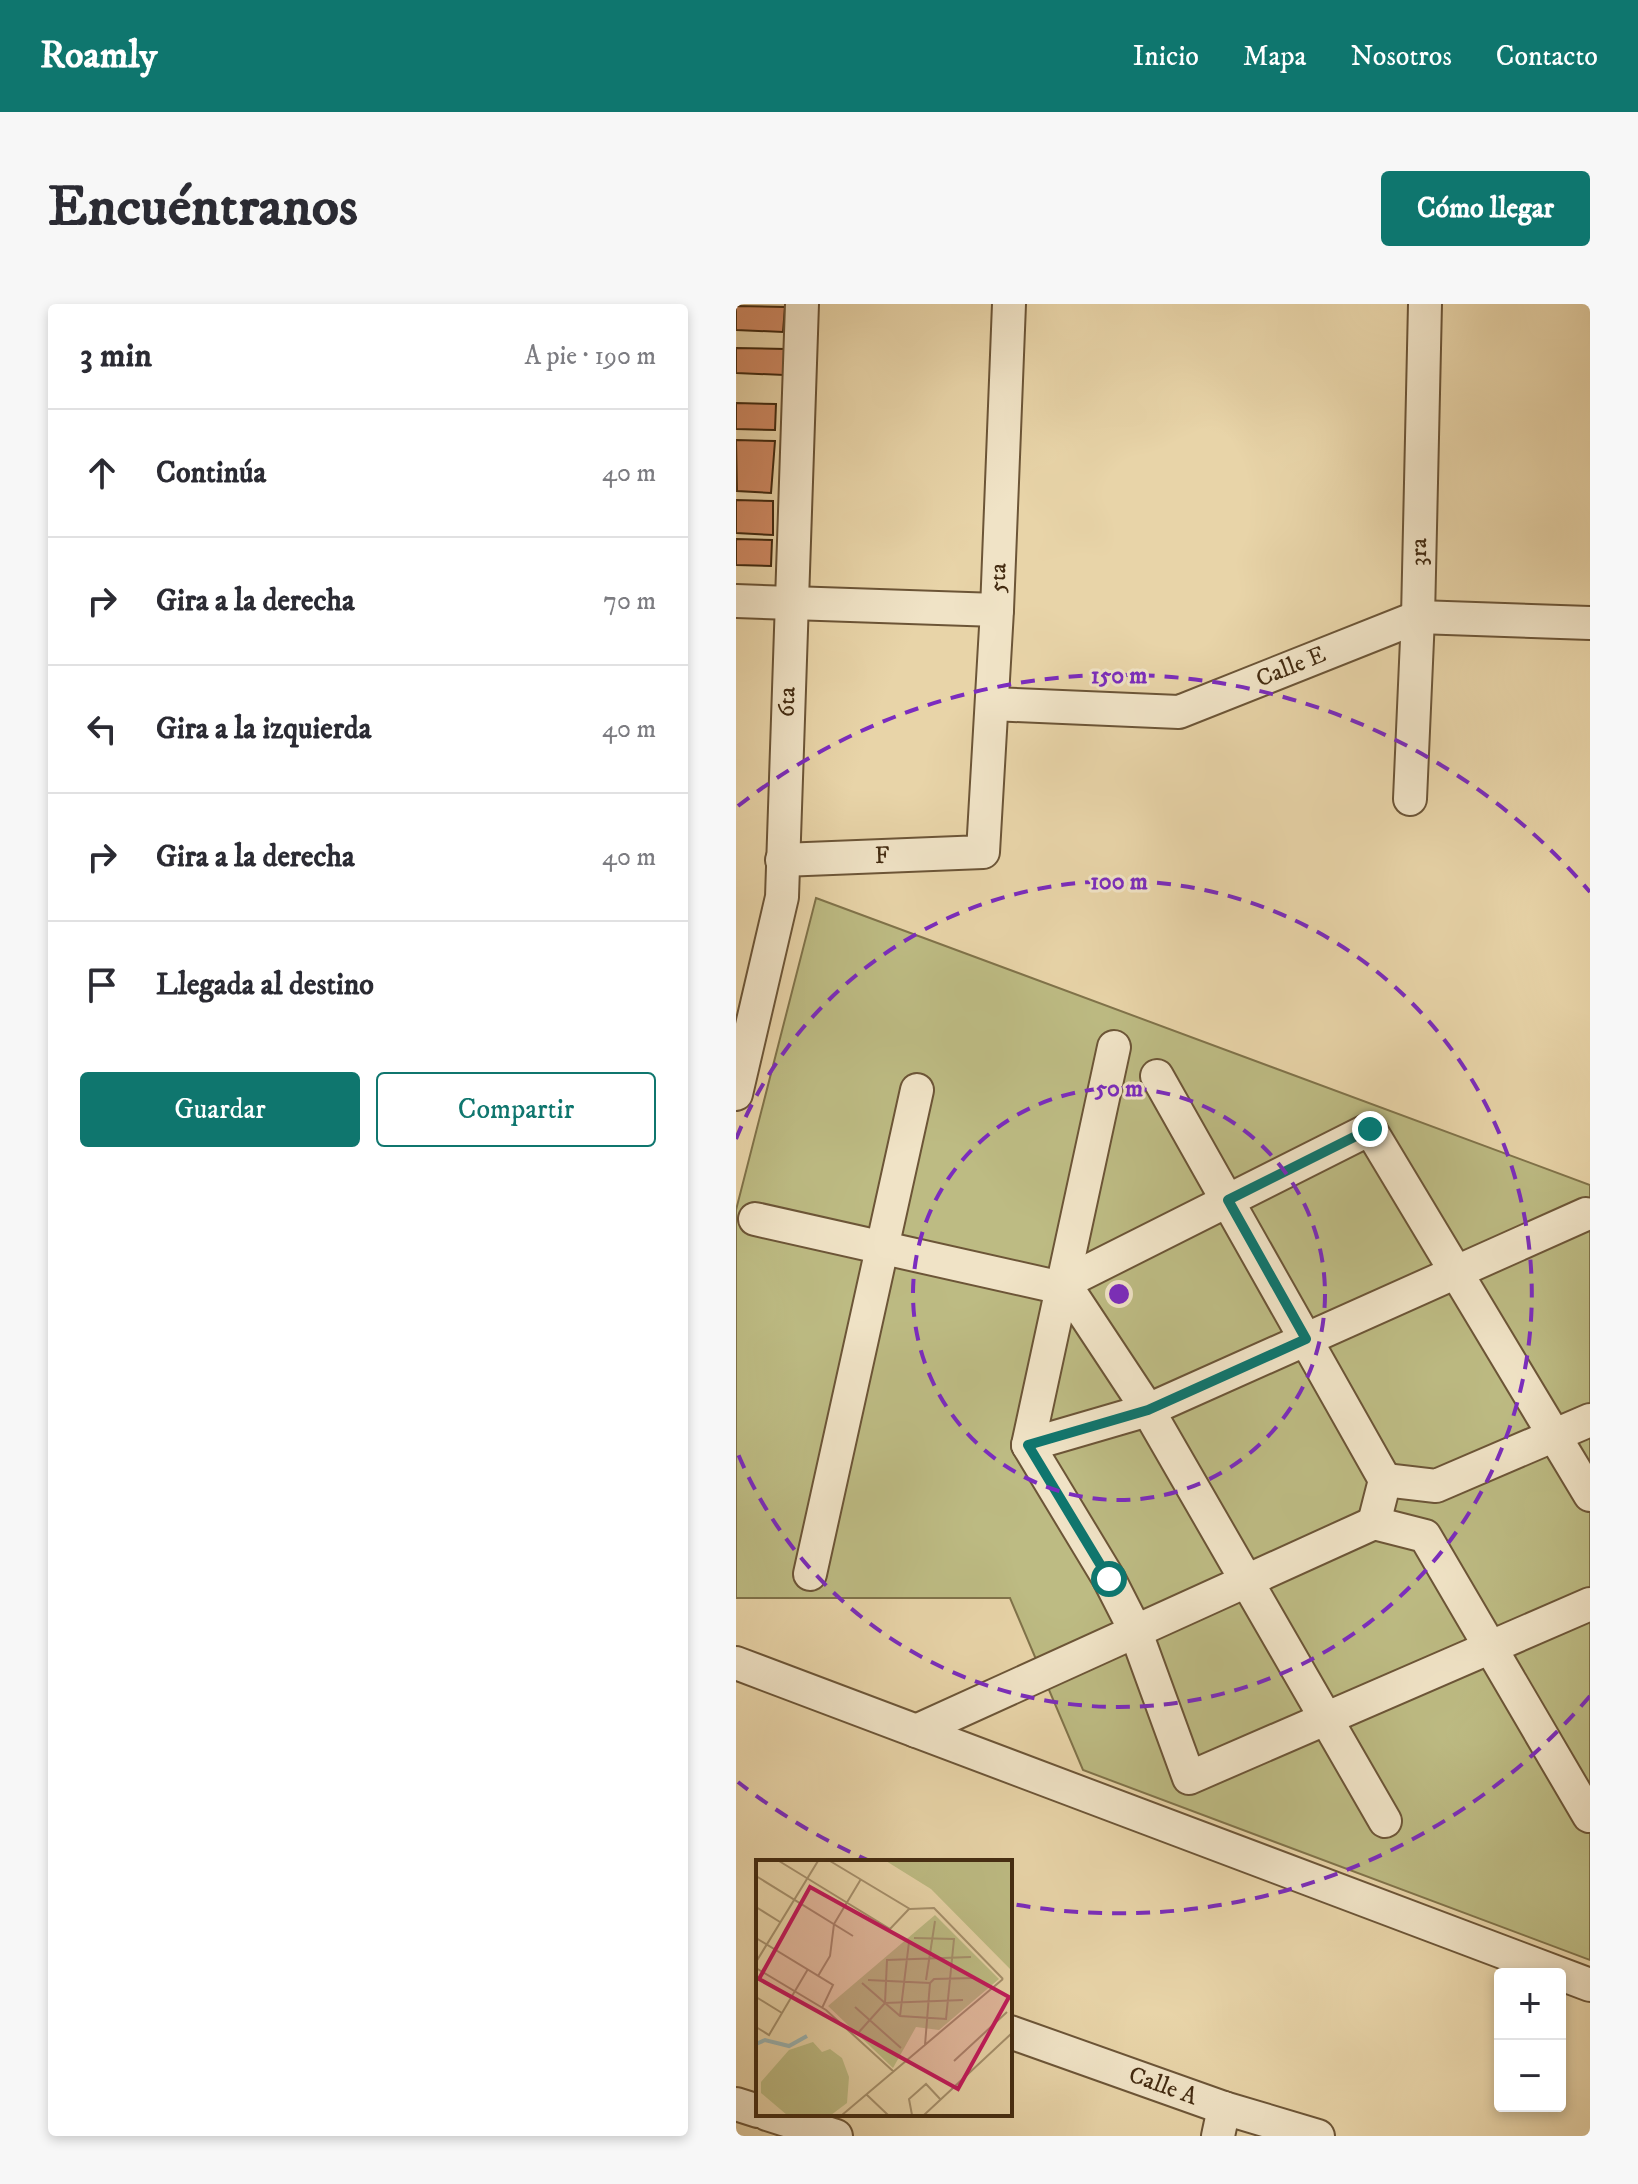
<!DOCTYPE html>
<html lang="es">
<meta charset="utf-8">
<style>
:root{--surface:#fff;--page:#f7f7f7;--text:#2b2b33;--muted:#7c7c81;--line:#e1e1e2;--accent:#0f766e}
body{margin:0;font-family:"IM FELL DW Pica",serif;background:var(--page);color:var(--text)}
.controls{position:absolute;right:24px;bottom:24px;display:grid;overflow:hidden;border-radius:8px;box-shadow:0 4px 12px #0003}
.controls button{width:72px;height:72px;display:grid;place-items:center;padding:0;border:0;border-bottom:2px solid var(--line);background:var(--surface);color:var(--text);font:40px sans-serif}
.stop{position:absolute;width:24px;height:24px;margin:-18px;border:6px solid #0f766e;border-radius:50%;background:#fff}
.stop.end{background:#0f766e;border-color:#fff;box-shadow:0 2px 8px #0008}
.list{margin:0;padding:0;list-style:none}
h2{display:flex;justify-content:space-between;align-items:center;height:104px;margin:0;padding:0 32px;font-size:34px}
h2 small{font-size:26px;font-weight:400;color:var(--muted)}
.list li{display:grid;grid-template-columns:52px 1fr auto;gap:24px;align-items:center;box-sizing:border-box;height:128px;padding:0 32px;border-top:2px solid var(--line)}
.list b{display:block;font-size:30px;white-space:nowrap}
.list em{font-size:26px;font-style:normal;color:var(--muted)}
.actions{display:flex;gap:16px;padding:24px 32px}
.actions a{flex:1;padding:18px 0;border:2px solid var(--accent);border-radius:8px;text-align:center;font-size:28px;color:var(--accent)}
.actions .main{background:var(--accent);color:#fff}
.icon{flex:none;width:44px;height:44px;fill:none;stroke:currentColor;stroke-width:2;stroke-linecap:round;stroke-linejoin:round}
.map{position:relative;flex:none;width:854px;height:1832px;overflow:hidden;border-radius:8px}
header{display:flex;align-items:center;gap:48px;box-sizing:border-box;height:112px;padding:0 40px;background:var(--accent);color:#fff}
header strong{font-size:38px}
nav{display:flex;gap:44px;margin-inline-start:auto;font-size:28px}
.intro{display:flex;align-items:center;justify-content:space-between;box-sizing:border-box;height:192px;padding:0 48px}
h1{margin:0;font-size:56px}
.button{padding:20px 36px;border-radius:8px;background:var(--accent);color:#fff;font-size:28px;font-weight:700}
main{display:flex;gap:48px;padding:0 48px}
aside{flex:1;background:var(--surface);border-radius:8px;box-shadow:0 4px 12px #0003}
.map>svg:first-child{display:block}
.green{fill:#bdbb83;stroke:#80734a;stroke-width:2}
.building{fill:#cf8a64;stroke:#432b11;stroke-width:2}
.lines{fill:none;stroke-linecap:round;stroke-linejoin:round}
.minor-casing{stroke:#6c5537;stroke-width:36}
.minor{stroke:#f0e3c6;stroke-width:32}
.route{stroke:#0f766e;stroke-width:10}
.ring{fill:none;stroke:#7b2cbf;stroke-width:4;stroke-dasharray:14 10}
.labels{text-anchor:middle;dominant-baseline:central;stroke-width:6;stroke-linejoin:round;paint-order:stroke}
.street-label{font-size:24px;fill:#432b11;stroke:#f0e3c6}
.inset-river{fill:none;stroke:#9cb5b3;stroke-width:4}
.inset-road{fill:none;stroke:#a6906c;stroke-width:2}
.view{fill:#c2185b;fill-opacity:0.15;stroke:#c2185b;stroke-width:4}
.inset-edge{fill:none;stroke:#432b11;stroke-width:4}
.centre{fill:#7b2cbf;stroke:#f0e3c6;stroke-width:4}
.ring-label{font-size:24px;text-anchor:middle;font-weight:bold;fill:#7b2cbf;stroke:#f0e3c6;stroke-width:6;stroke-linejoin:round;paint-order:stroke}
</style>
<header>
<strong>Roamly</strong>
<nav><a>Inicio</a><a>Mapa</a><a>Nosotros</a><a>Contacto</a></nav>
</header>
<div class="intro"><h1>Encuéntranos</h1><a class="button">Cómo llegar</a></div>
<main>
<aside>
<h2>3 min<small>A pie · 190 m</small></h2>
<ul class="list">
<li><svg class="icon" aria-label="ahead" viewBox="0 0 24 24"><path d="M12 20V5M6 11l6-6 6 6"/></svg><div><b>Continúa</b></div><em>40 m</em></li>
<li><svg class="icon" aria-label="right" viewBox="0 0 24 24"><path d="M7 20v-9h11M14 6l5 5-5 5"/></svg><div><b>Gira a la derecha</b></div><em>70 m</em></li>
<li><svg class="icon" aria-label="left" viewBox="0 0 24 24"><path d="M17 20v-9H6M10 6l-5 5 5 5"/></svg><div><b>Gira a la izquierda</b></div><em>40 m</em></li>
<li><svg class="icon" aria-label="right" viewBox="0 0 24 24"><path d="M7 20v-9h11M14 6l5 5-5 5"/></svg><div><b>Gira a la derecha</b></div><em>40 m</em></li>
<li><svg class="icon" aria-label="arrive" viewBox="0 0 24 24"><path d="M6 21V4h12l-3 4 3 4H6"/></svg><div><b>Llegada al destino</b></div></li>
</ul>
<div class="actions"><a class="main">Guardar</a><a>Compartir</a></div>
</aside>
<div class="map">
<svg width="854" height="1832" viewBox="0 0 854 1832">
<rect width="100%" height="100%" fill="#e8d4a8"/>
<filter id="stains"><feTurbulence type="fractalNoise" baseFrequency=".0025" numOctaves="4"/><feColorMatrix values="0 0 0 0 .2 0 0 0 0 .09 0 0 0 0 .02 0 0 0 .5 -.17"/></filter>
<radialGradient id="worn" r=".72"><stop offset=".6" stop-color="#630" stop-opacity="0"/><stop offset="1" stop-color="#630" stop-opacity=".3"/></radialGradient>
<polygon class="green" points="80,594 854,881 854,1656 347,1466 274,1294 0,1294 0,906"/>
<g class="building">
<polygon points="0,2 49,3 47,28 0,26"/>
<polygon points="0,44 49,45 48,71 0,69"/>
<polygon points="0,99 40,100 39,126 0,125"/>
<polygon points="0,136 39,137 35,189 1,187"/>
<polygon points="0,196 37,197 37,231 0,229"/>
<polygon points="0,235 36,236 35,262 0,261"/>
</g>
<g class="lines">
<g class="minor-casing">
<g id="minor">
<polyline points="0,297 261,306"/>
<polyline points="256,400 443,408 682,313 854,319"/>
<polyline points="674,495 682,313 689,0"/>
<polyline points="46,556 247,548 261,306 273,0"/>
<polyline points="378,743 292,1141 373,1275 399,1326 453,1474 854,1300"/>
<polyline points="421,772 649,1176 638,1219"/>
<polyline points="0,790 46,593 66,0"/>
<polyline points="19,915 326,984"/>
<polyline points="292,1141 412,1106 850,910"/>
<polyline points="649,1176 700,1182 854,1116"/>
<polyline points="74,1270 181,786"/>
<polyline points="0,1359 854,1681"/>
<polyline points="180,1427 638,1219 689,1232 853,1512"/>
<polyline points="649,1517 412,1106 328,979 634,825 854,1191"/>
<polyline points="274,1728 488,1804 582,1832"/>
<polyline points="0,1800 22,1807"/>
<polyline points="31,1810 100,1832"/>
<polyline points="482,1832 488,1804"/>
</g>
</g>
<use href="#minor" class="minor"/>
</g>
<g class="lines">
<polyline class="route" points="373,1275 292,1141 412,1106 570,1035 492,896 634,825"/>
</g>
<g class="ring">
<circle cx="383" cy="990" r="206"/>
<path d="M0 835A413 413 0 1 1 0 1145"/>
<path d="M854 1392A619 619 0 0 1 276 1600M136 1558A619 619 0 0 1 2 1478M2 502A619 619 0 0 1 854 588"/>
</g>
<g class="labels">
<g class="street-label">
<text transform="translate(683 248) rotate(-89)">3ra</text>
<text transform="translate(262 274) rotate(-88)">5ta</text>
<text transform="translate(555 363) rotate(-22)">Calle E</text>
<text transform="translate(51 398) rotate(-88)">6ta</text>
<text transform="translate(146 552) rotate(-2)">F</text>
<text transform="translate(427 1782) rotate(20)">Calle A</text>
</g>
</g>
<g transform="translate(20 1556)">
<rect width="256" height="256" fill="#e8d4a8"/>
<path d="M130 1H256V111L175 29ZM179 55 243 119 183 170 160 167 137 208 72 146ZM57 182 66 192 74 189 86 198 93 217 91 243 75 255H31L5 233V222L33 190Z" fill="#bdbb83"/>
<path class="inset-river" d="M0 184 9 180 33 186 51 176"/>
<path class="inset-road" d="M23 1 134 69 153 49M74 1 154 49 178 48 247 119M0 16 97 76M0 47 24 62M0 78 77 125 66 148M0 102 62 1M0 108 70 150 138 212M62 116 74 96 78 64 105 19M112 120 174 123M170 120 179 61M106 123 144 156 190 159 198 79 158 78M0 137 26 153M207 140 129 143 131 100 215 97M99 147 145 188M144 156 153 82M0 167 13 175 52 109M103 172 129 143M169 185 174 123 178 119 218 118M198 201 251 152M111 235 132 255M86 255 247 119M156 255 153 239 170 224 185 240M168 255 256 173"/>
<path class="view" d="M54 27 253 137 202 229 3 119Z"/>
<rect width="256" height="256" class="inset-edge"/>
</g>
<circle cx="383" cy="990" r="12" class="centre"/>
<g class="ring-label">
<text x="383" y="379">150 m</text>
<text x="383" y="585">100 m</text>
<text x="383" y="792">50 m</text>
</g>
<rect width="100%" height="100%" filter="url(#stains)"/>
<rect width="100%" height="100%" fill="url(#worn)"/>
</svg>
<div class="controls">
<button>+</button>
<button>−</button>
</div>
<div class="stop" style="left:373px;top:1275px"></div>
<div class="stop end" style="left:634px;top:825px"></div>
</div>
</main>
